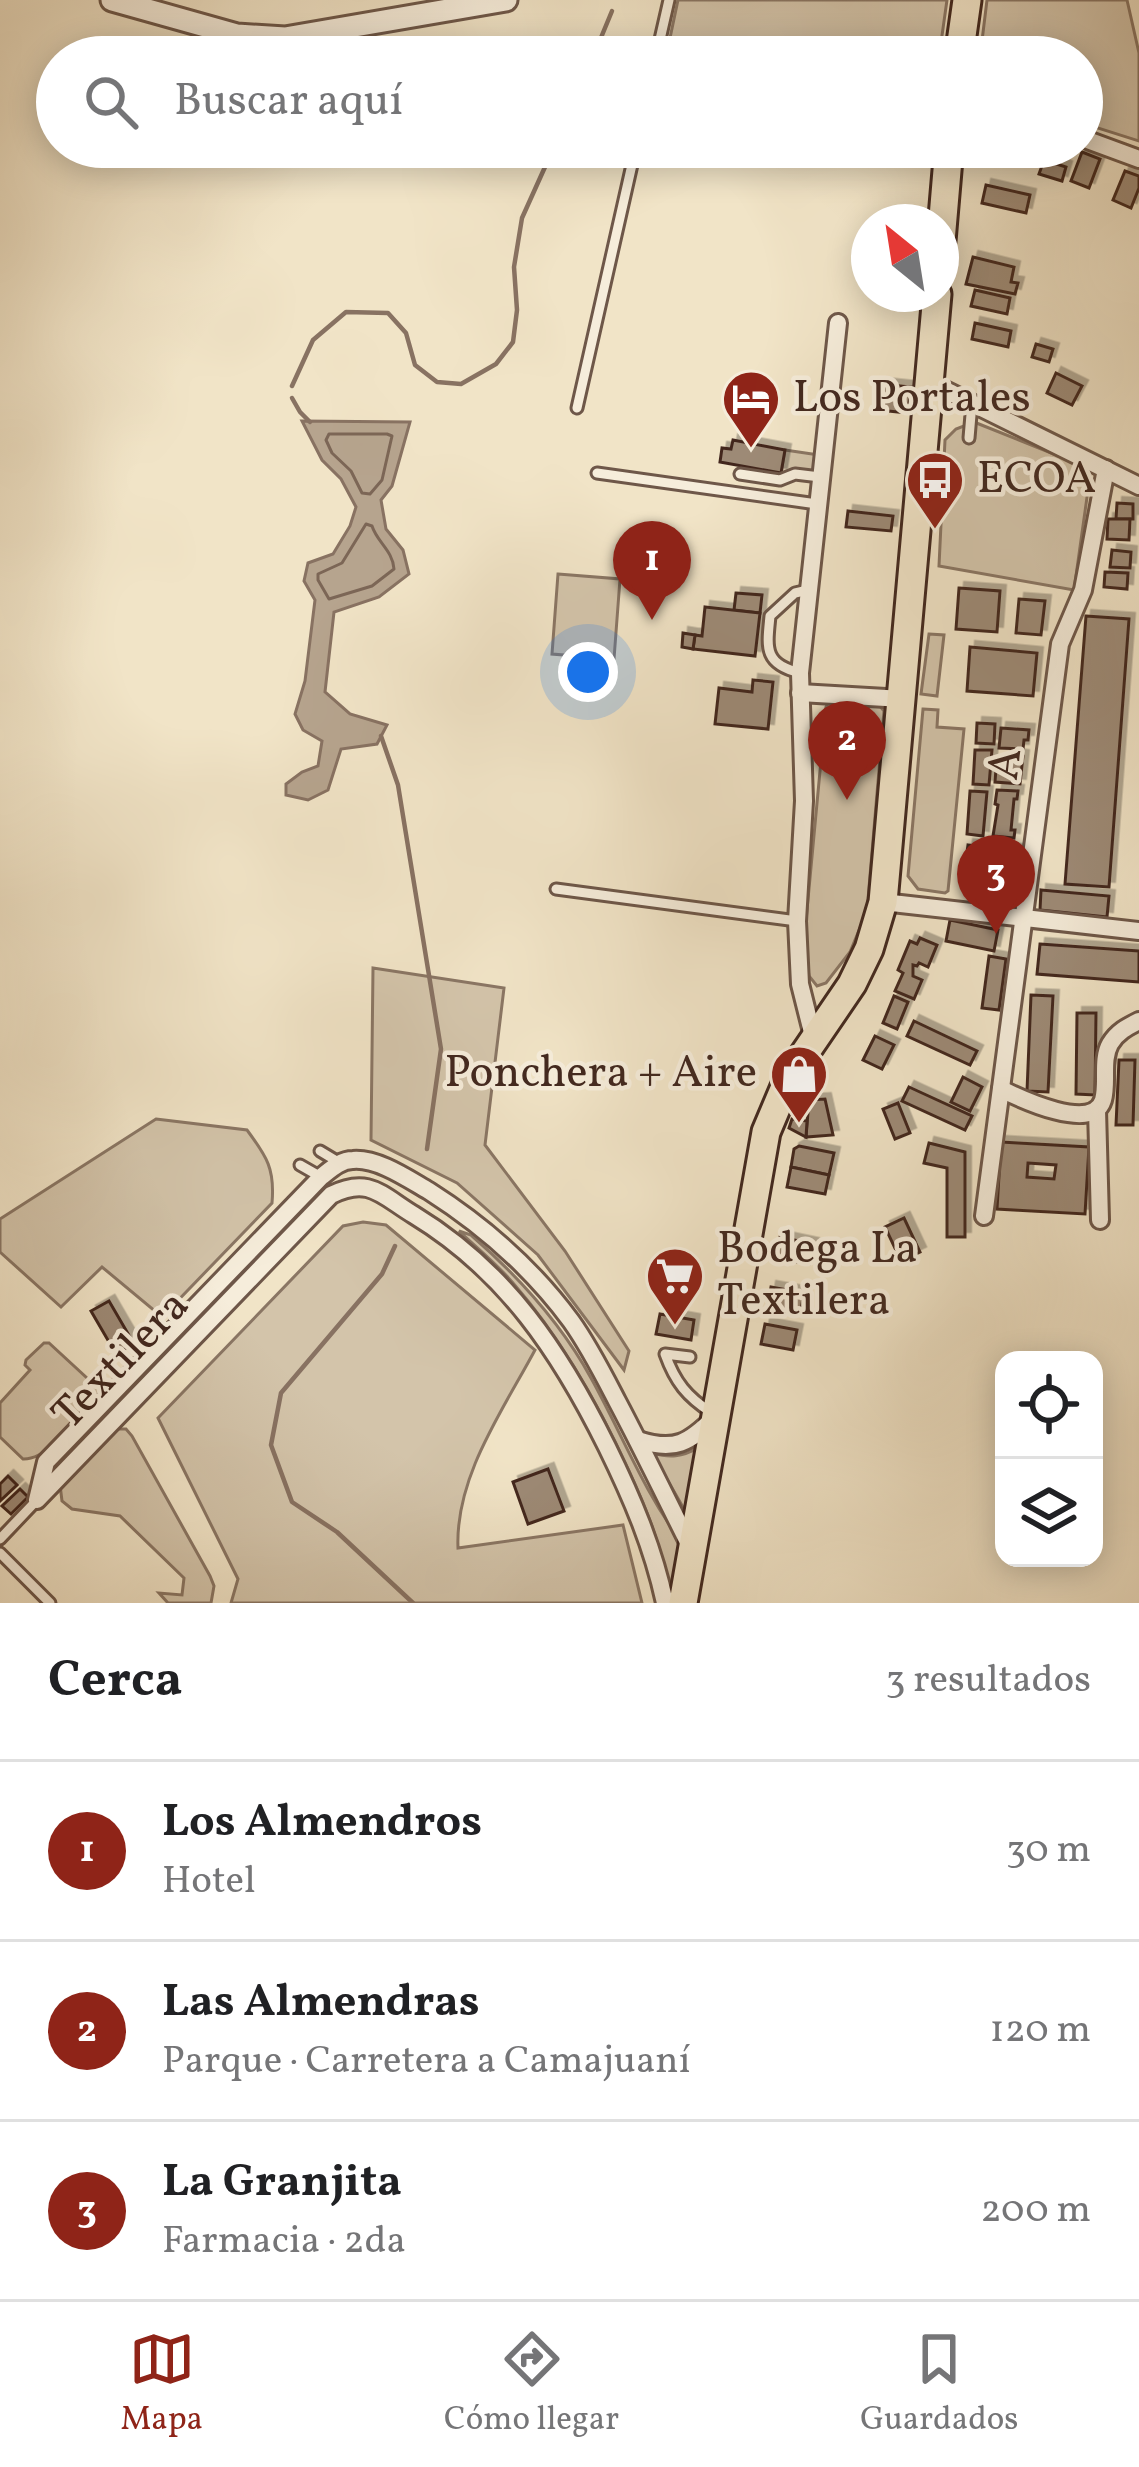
<!DOCTYPE html>
<html lang="es">
<meta charset="utf-8">
<style>
:root{--surface:#fff;--page:#f6f6f6;--text:#202124;--muted:#757577;--line:#e0e0e0;--accent:#8f2418}
body{margin:0;font-family:Vollkorn,serif;background:var(--page);color:var(--text)}
.controls{position:absolute;right:36px;bottom:36px;display:grid;overflow:hidden;border-radius:24px;box-shadow:0 6px 30px #0003}
.controls button{width:108px;height:108px;display:grid;place-items:center;padding:0;border:0;border-bottom:3px solid var(--line);background:var(--surface);color:var(--text);font:60px sans-serif}
.compass{position:absolute;left:851px;top:204px;width:108px;height:108px;border-radius:50%;background:var(--surface);box-shadow:0 6px 30px #0003;rotate:330deg}
.you{position:absolute;left:588px;top:672px;width:42px;height:42px;margin:-30px;border:9px solid #fff;border-radius:50%;background:#1a73e8;box-shadow:0 0 0 18px #1a73e833}
.badge{display:grid;place-items:center;width:78px;height:78px;border-radius:50%;background:var(--accent);color:#fff;font-size:39px;font-weight:700}
.pin{position:absolute;translate:-50% -99px;filter:drop-shadow(0 3px 6px #0008)}
.pin::after{content:'';position:absolute;top:63px;width:42px;height:36px;background:inherit;clip-path:polygon(0 0,100% 0,50% 100%)}
.list{margin:0;padding:0;list-style:none}
h2{display:flex;justify-content:space-between;align-items:center;height:156px;margin:0;padding:0 48px;font-size:51px}
h2 small{font-size:39px;font-weight:400;color:var(--muted)}
.list li{display:grid;grid-template-columns:78px 1fr auto;gap:36px;align-items:center;box-sizing:border-box;height:180px;padding:0 48px;border-top:3px solid var(--line)}
.list b{display:block;font-size:45px;white-space:nowrap}
.list p{margin:0;font-size:39px;white-space:nowrap;color:var(--muted)}
.list em{font-size:39px;font-style:normal;color:var(--muted)}
.icon{flex:none;width:66px;height:66px;fill:none;stroke:currentColor;stroke-width:2;stroke-linecap:round;stroke-linejoin:round}
.map{position:relative;flex:none;width:1139px;height:1603px;overflow:hidden}
.search{position:absolute;background:var(--surface);box-shadow:0 6px 30px #0003;left:36px;right:36px;top:36px;height:132px;display:flex;align-items:center;gap:30px;box-sizing:border-box;padding:0 42px;border-radius:66px;color:var(--muted);font-size:45px}
.sheet{height:696px;background:var(--surface)}
nav{display:flex;justify-content:space-around;align-items:center;box-sizing:border-box;height:168px;border-top:3px solid var(--line);background:var(--surface);font-size:33px;color:var(--muted)}
nav a{display:grid;justify-items:center;gap:6px}
nav .on{color:var(--accent)}
.map>svg:first-child{display:block}
.green{fill:#d3c4aa;stroke:#8a7664;stroke-width:3}
.water{fill:#b6a48e;stroke:#887262;stroke-width:3}
.lines{fill:none;stroke-linecap:round;stroke-linejoin:round}
.shore{stroke:#7c6656;stroke-width:3}
.stream{stroke:#887262;stroke-width:4.5}
.building{fill:#9d8a76;stroke:#42281f;stroke-width:3;fill-rule:evenodd;filter:url(#shadow)}
.service-casing{stroke:#6e5749;stroke-width:15}
.minor-casing{stroke:#6e5749;stroke-width:22}
.tertiary-casing{stroke:#6e5749;stroke-width:27}
.primary-casing{stroke:#42281f;stroke-width:33}
.service{stroke:#f6eddb;stroke-width:9}
.minor{stroke:#f6eddb;stroke-width:16}
.tertiary{stroke:#f6eddb;stroke-width:21}
.primary{stroke:#f1e4c7;stroke-width:27}
.labels{text-anchor:middle;dominant-baseline:central;stroke-width:9;stroke-linejoin:round;paint-order:stroke}
.poi-label{font-size:45px;fill:#42281f;stroke:#f6eddb;text-anchor:start}
.street-label{font-size:45px;fill:#42281f;stroke:#f6eddb}
</style>
<div class="map">
<svg width="1139" height="1603" viewBox="0 0 1139 1603">
<defs>
<filter id="shadow"><feDropShadow dx="5.5" dy="-5.5" stdDeviation="0" flood-color="#0004"/></filter>
</defs>
<rect width="100%" height="100%" fill="#f1e4c7"/>
<filter id="stains"><feTurbulence type="fractalNoise" baseFrequency=".00167" numOctaves="4"/><feColorMatrix values="0 0 0 0 .2 0 0 0 0 .09 0 0 0 0 .02 0 0 0 .5 -.17"/></filter>
<radialGradient id="worn" r=".72"><stop offset=".6" stop-color="#630" stop-opacity="0"/><stop offset="1" stop-color="#630" stop-opacity=".3"/></radialGradient>
<g class="green">
<polygon points="678,0 947,0 939,57 666,57"/>
<polygon points="987,0 1127,0 1139,53 1139,141 1082,123 1082,57 980,57"/>
<polygon points="646,147 804,147 802,156 645,151"/>
<polygon points="974,422 1086,467 1090,476 1074,590 939,566 945,440 956,429"/>
<polygon points="785,450 819,455 817,470 781,473"/>
<polygon points="558,574 620,579 614,659 552,654"/>
<polygon points="929,634 944,635 937,696 921,694"/>
<polygon points="828,703 879,705 884,711 867,911 850,952 826,983 817,986 809,976 804,942 826,707"/>
<polygon points="923,709 938,710 937,727 964,729 948,891 945,893 918,889 908,876"/>
<polygon points="373,968 504,988 485,1145 565,1251 629,1351 624,1370 538,1255 457,1183 371,1140"/>
<path d="M156 1119 247 1130C267 1157 275 1169 272 1203L162 1317 102 1267 61 1307 0 1252V1219Z"/>
<path d="M363 1222 386 1225 535 1350C503 1410 455 1477 458 1548L623 1525 642 1603H231L238 1579 158 1418 343 1226Z"/>
<path d="M459 1231 471 1235C518 1276 561 1323 591 1378 621 1432 644 1492 681 1541L673 1587 670 1589 667 1585C661 1544 646 1508 629 1471 598 1403 562 1339 513 1283 497 1264 477 1248 459 1231Z"/>
<path d="M44 1343H49L100 1390 101 1395C82 1414 50 1460 23 1459L0 1437V1403L30 1370 25 1365 26 1360Z"/>
<polygon points="114,1429 126,1429 132,1436 210,1576 214,1586 211,1603 168,1603 159,1593 182,1595 184,1578 120,1516 72,1509 62,1501 60,1485"/>
<path d="M698 1448 688 1508 684 1509 652 1453C670 1458 682 1457 698 1448Z"/>
</g>
<polygon class="water" points="302,421 410,422 392,486 381,500 386,529 403,550 409,574 379,597 334,612 325,692 350,714 387,725 377,744 341,749 328,790 308,800 286,795 286,784 302,772 318,766 322,741 303,730 295,714 305,681 315,600 304,581 308,563 333,554 350,526 356,507 341,479 322,460"/>
<g class="lines">
<g class="shore">
<polygon points="329,434 387,434 392,436 382,480 370,494 362,493 351,471 332,453 326,440"/>
<path d="M366 524 372 526C377 542 393 551 394 569L372 586 329 599 318 580V574L342 563Z"/>
</g>
<g class="stream">
<polyline points="593,57 612,11"/>
<polyline points="292,386 313,340 346,312 388,313 406,333 415,365 437,382 461,384 496,364 513,342 517,310 514,267 522,218 554,147"/>
<polyline points="292,398 300,412 310,422"/>
<polyline points="381,736 398,785 441,1049 427,1149"/>
<polyline points="395,1246 382,1274 281,1393 271,1445 292,1502 337,1532 413,1603"/>
</g>
</g>
<g class="building">
<polygon points="994,147 1031,148 1027,166 991,157"/>
<polygon points="1082,152 1100,159 1089,188 1071,181"/>
<polygon points="1044,160 1066,167 1062,181 1039,174"/>
<polygon points="1125,171 1139,176 1139,188 1131,208 1113,200"/>
<polygon points="986,185 1030,195 1026,213 982,203"/>
<polygon points="973,257 1014,267 1011,282 1018,283 1015,294 966,284"/>
<polygon points="975,290 1010,298 1007,314 971,306"/>
<polygon points="975,323 1011,331 1008,347 972,339"/>
<polygon points="1036,344 1053,349 1049,362 1032,357"/>
<polygon points="1056,373 1082,386 1072,405 1047,393"/>
<polygon points="881,384 911,387 908,413 878,410"/>
<polygon points="733,440 785,450 781,473 720,462 722,448 731,449"/>
<polygon points="1117,503 1133,504 1133,519 1116,519"/>
<polygon points="848,511 893,516 891,531 846,527"/>
<polygon points="1108,519 1130,519 1129,540 1107,539"/>
<polygon points="1112,550 1131,552 1130,568 1110,567"/>
<polygon points="1105,572 1128,573 1127,589 1104,587"/>
<polygon points="959,588 1000,591 997,632 956,629"/>
<polygon points="736,593 762,595 760,613 734,610"/>
<polygon points="1019,599 1045,601 1041,635 1016,633"/>
<polygon points="705,607 760,613 755,656 693,649 695,635 702,636"/>
<polygon points="1086,616 1129,619 1109,887 1065,884"/>
<polygon points="683,633 695,635 693,649 682,647"/>
<polygon points="970,647 1037,653 1033,696 967,691"/>
<polygon points="753,680 773,682 768,729 715,724 719,688 752,692"/>
<polygon points="977,723 995,724 994,744 976,743"/>
<polygon points="1001,728 1029,730 1028,740 1024,740 1023,749 999,748"/>
<polygon points="975,750 992,750 989,785 973,784"/>
<polygon points="1006,754 1023,756 1020,784 995,782 996,769 1005,770"/>
<polygon points="997,790 1018,791 1017,799 1014,799 1011,830 1015,830 1014,838 993,836 998,805 995,804"/>
<polygon points="970,791 987,792 983,836 967,834"/>
<polygon points="968,845 1017,850 1014,871 1000,870 1000,865 965,866"/>
<polygon points="967,874 977,875 975,894 965,893"/>
<polygon points="989,874 1010,877 1007,899 986,897"/>
<polygon points="1041,890 1109,896 1107,917 1040,910"/>
<polygon points="950,920 998,930 994,951 946,941"/>
<polygon points="920,938 937,945 928,967 919,963 917,966 913,965 913,976 922,980 914,999 895,991 903,973 898,970 910,941 917,944"/>
<polygon points="1040,944 1139,951 1139,982 1037,974"/>
<polygon points="989,956 1006,959 999,1010 982,1008"/>
<polygon points="1031,995 1053,996 1048,1092 1027,1091"/>
<polygon points="894,996 908,1002 897,1029 883,1023"/>
<polygon points="1077,1013 1096,1013 1095,1095 1076,1094"/>
<polygon points="914,1021 977,1051 970,1065 907,1036"/>
<polygon points="875,1036 894,1045 882,1069 863,1060"/>
<polygon points="1119,1060 1135,1060 1133,1125 1116,1125"/>
<polygon points="963,1077 982,1087 970,1111 951,1102"/>
<polygon points="909,1087 972,1116 965,1130 902,1101"/>
<polygon points="825,1099 833,1135 806,1137 809,1100"/>
<polygon points="898,1103 910,1133 895,1139 883,1109"/>
<polygon points="792,1119 807,1121 806,1137 789,1128"/>
<path d="M1001 1142 1089 1147 1085 1214 997 1209ZM1028 1163 1056 1165 1054 1179 1027 1177Z"/>
<polygon points="929,1143 965,1152 965,1237 947,1237 947,1168 924,1163"/>
<polygon points="799,1146 834,1153 829,1175 791,1167 794,1149"/>
<polygon points="791,1167 829,1175 825,1194 787,1187"/>
<polygon points="904,1218 920,1252 901,1261 885,1227"/>
<polygon points="780,1237 813,1244 809,1264 775,1258"/>
<polygon points="771,1287 804,1293 800,1315 767,1310"/>
<polygon points="109,1301 134,1344 116,1354 91,1311"/>
<polygon points="660,1314 694,1320 691,1340 656,1334"/>
<polygon points="765,1324 797,1330 793,1350 761,1344"/>
<polygon points="548,1469 564,1511 528,1524 513,1482"/>
<polygon points="8,1476 17,1485 0,1501 0,1484"/>
<polygon points="20,1489 28,1497 11,1514 2,1506"/>
</g>
<g class="lines">
<g class="service-casing">
<g id="service">
<polyline points="656,57 669,0"/>
<polyline points="577,408 636,147"/>
<polyline points="969,438 972,403"/>
<polyline points="597,473 817,504"/>
<polyline points="740,474 780,480 795,474 820,477"/>
<path d="M800 673C763 664 767 647 770 616L795 593 808 590"/>
<polyline points="556,889 797,921"/>
<polyline points="320,1151 340,1163"/>
<polyline points="300,1165 321,1177"/>
<path d="M690 1357 665 1354C675 1382 687 1397 712 1413"/>
<polyline points="0,1539 37,1500"/>
<polyline points="0,1553 50,1603"/>
</g>
</g>
<g class="minor-casing">
<g id="minor">
<polyline points="1082,138 1139,159"/>
<polyline points="929,382 1139,486"/>
<polyline points="800,693 903,699"/>
<polyline points="883,902 1139,931"/>
<polyline points="814,1040 800,984 797,921 804,801 800,673 838,323"/>
<path d="M1001 1089C1021 1099 1093 1133 1103 1100 1108 1083 1101 1060 1110 1044 1117 1032 1127 1027 1139 1021"/>
<polyline points="1097,1110 1100,1220"/>
<polyline points="984,1216 1060,644 1083,590 1106,469"/>
<path d="M638 1440C675 1452 689 1443 715 1417"/>
<path d="M665 1603C653 1547 632 1498 607 1447 560 1352 506 1271 414 1215 381 1195 369 1176 331 1195L37 1500 46 1462 321 1177C330 1170 340 1160 353 1160 378 1158 408 1179 429 1191 484 1226 532 1268 571 1321 589 1346 603 1374 617 1401 643 1450 667 1500 692 1550"/>
</g>
</g>
<g class="tertiary-casing">
<polyline id="tertiary" points="112,0 237,35 285,38 506,0"/>
</g>
<g class="primary-casing">
<g id="primary">
<polyline points="959,57 967,0"/>
<polyline points="941,241 949,147"/>
<polyline points="683,1603 766,1132 790,1075 852,984 869,949 883,902 937,294"/>
</g>
</g>
<use href="#service" class="service"/>
<use href="#minor" class="minor"/>
<use href="#tertiary" class="tertiary"/>
<use href="#primary" class="primary"/>
</g>
<defs>
<g id="hotel-pin" transform="scale(3)"><path d="M0 17L-7.5 6A9.5 9.5 0 1 1 7.5 6Z" fill="#8f2418" stroke="#f6eddb"/><path d="M-6-4.5h1.5V1H6V5H4.5V3h-9V5H-6ZM-4 0a1.8 1.8 0 1 1 3.6 0ZM.5 0V-2.5h3Q6-2.5 6 0Z" fill="#fff"/></g>
<g id="bus-pin" transform="scale(3)"><path d="M0 17L-7.5 6A9.5 9.5 0 1 1 7.5 6Z" fill="#8f2418" stroke="#f6eddb"/><path d="M-5-6H5V4H4V6H2V4H-2V6H-4V4H-5ZM-3.5-4V0h7V-4ZM-3.5 1.2v1.5H-2V1.2ZM2 1.2v1.5H3.5V1.2Z" fill="#fff"/></g>
<g id="shop-pin" transform="scale(3)"><path d="M0 17L-7.5 6A9.5 9.5 0 1 1 7.5 6Z" fill="#8f2418" stroke="#f6eddb"/><path d="M-5-2.5h2.3a2.7 3.5 0 0 1 5.4 0H5L5.5 6h-11ZM-1.5-2.5h3a1.5 2.3 0 0 0-3 0Z" fill="#fff"/></g>
<g id="supermarket-pin" transform="scale(3)"><path d="M0 17L-7.5 6A9.5 9.5 0 1 1 7.5 6Z" fill="#8f2418" stroke="#f6eddb"/><path d="M-6-5.5h2.5l.6 2H6L4.5 2H-2.5L-4.4-4H-6ZM-1.5 3.2a1.3 1.3 0 1 0 .1 0ZM3 3.2a1.3 1.3 0 1 0 .1 0Z" fill="#fff"/></g>
</defs>
<g fill-rule="evenodd">
<use href="#hotel-pin" x="751" y="399"/>
<use href="#bus-pin" x="935" y="480"/>
<use href="#shop-pin" x="799" y="1074"/>
<use href="#supermarket-pin" x="675" y="1276"/>
</g>
<g class="labels">
<g class="poi-label">
<text x="793" y="399">Los Portales</text>
<text x="977" y="480">ECOA</text>
<text x="757" y="1074" text-anchor="end">Ponchera + Aire</text>
<text x="717" y="1250">Bodega La<tspan x="717" dy="52">Textilera</tspan></text>
</g>
<g class="street-label">
<text transform="translate(1007 764) rotate(-83)">A</text>
<text transform="translate(122 1361) rotate(-46)">Textilera</text>
</g>
</g>
<rect width="100%" height="100%" filter="url(#stains)"/>
<rect width="100%" height="100%" fill="url(#worn)"/>
</svg>
<div class="controls">
<button><svg class="icon" aria-label="locate" viewBox="0 0 24 24"><circle cx="12" cy="12" r="6"/><path d="M12 2v4M12 18v4M2 12h4M18 12h4"/></svg></button>
<button><svg class="icon" aria-label="layers" viewBox="0 0 24 24"><path d="M12 4l9 5-9 5-9-5zM3 14l9 5 9-5"/></svg></button>
</div>
<svg class="compass" viewBox="-18 -18 36 36"><path d="M0-13l5 13h-10z" fill="#e53935"/><path d="M0 13l5-13h-10z" fill="#757577"/></svg>
<div class="you"></div>
<div class="pin badge" style="left:652px;top:620px">1</div>
<div class="pin badge" style="left:847px;top:800px">2</div>
<div class="pin badge" style="left:996px;top:934px">3</div>
<div class="search"><svg class="icon" aria-label="search" viewBox="0 0 24 24"><circle cx="10" cy="10" r="6"/><path d="M15 15l6 6"/></svg>Buscar aquí</div>
</div>
<section class="sheet">
<h2>Cerca<small>3 resultados</small></h2>
<ul class="list">
<li><span class="badge">1</span><div><b>Los Almendros</b><p>Hotel</p></div><em>30 m</em></li>
<li><span class="badge">2</span><div><b>Las Almendras</b><p>Parque · Carretera a Camajuaní</p></div><em>120 m</em></li>
<li><span class="badge">3</span><div><b>La Granjita</b><p>Farmacia · 2da</p></div><em>200 m</em></li>
</ul>
</section>
<nav>
<a class="on"><svg class="icon" aria-label="map" viewBox="0 0 24 24"><path d="M3 6l6-2 6 2 6-2v14l-6 2-6-2-6 2zM9 4v14M15 6v14"/></svg>Mapa</a>
<a><svg class="icon" aria-label="directions" viewBox="0 0 24 24"><path d="M12 3l9 9-9 9-9-9zM9 14v-3h6M13 9l2 2-2 2"/></svg>Cómo llegar</a>
<a><svg class="icon" aria-label="saved" viewBox="0 0 24 24"><path d="M7 4h10v16l-5-4-5 4z"/></svg>Guardados</a>
</nav>
